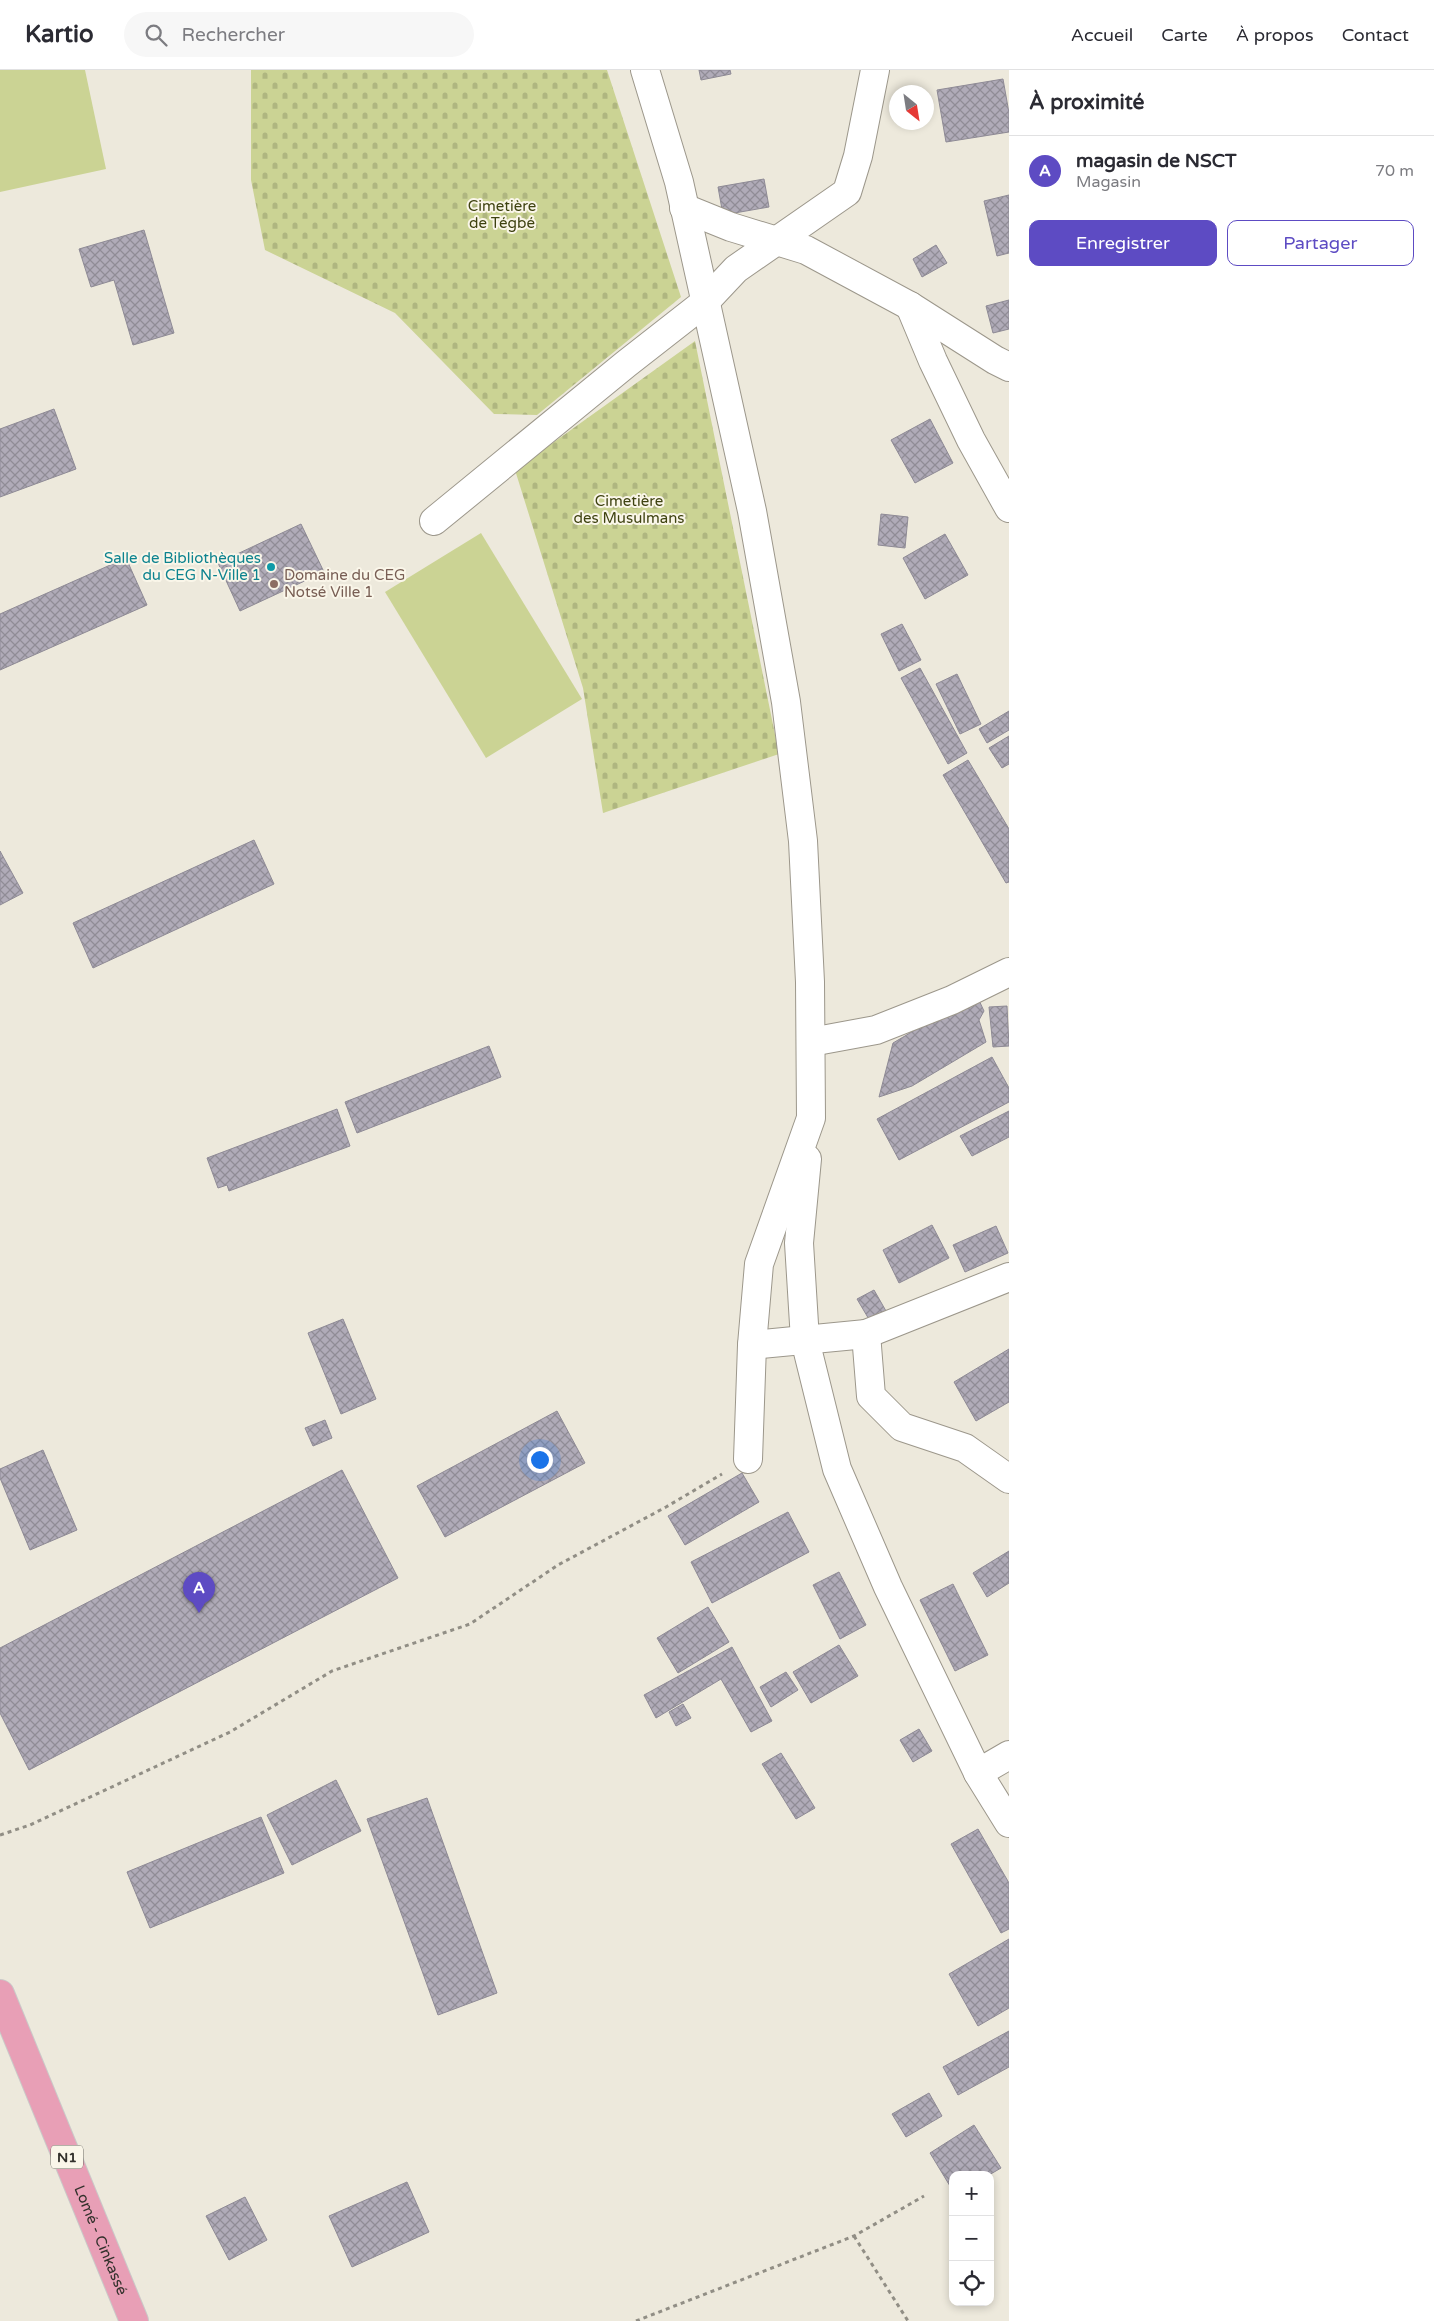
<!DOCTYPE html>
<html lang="fr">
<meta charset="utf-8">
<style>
:root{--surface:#fff;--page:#f7f7f7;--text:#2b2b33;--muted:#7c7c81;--line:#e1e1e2;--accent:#5d4bc3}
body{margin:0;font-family:"Varela Round",sans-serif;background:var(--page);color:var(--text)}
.controls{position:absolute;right:15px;bottom:15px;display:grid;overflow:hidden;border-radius:10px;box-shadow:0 2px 8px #0003}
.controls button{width:45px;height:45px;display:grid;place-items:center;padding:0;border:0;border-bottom:1px solid var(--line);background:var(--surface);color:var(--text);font:25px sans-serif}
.compass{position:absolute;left:889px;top:15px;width:45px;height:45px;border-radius:50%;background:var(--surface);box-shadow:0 2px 8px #0003;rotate:150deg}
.you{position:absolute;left:539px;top:1389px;width:18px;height:18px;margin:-12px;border:4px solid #fff;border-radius:50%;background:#1a73e8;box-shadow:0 0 0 8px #1a73e833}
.badge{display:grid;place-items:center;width:32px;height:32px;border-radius:50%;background:var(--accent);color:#fff;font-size:16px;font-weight:700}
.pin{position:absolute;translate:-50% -41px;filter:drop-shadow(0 1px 2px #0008)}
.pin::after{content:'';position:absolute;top:26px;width:18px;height:15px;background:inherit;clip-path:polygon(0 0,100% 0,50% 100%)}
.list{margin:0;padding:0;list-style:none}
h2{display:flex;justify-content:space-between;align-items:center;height:65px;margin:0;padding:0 20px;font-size:21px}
h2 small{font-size:16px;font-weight:400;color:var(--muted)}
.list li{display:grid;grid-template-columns:32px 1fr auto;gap:15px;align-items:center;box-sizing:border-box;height:70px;padding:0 20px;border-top:1px solid var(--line)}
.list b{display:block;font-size:19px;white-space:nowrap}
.list p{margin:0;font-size:16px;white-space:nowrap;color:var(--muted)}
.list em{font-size:16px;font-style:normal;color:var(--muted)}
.actions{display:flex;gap:10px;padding:15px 20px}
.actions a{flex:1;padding:11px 0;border:1px solid var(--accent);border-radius:10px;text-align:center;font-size:18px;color:var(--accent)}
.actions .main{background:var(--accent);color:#fff}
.icon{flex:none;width:28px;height:28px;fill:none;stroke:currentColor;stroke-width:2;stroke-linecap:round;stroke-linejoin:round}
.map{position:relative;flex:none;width:1009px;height:2251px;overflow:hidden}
header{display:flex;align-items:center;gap:30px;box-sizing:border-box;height:70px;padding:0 25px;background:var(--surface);border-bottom:1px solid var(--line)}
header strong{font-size:24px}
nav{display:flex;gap:28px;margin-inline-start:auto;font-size:18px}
.search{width:350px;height:45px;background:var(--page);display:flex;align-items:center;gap:12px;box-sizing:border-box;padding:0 18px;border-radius:28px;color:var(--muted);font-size:19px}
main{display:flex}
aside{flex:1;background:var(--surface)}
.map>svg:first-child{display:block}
.cemetery{fill:url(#cemetery-stones)}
.pitch{fill:#cbd394}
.building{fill:url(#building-cross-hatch);stroke:#8e8a95}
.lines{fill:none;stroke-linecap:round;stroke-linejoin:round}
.minor-casing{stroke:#9c978b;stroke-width:30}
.trunk-casing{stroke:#cac9c8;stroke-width:30}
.path{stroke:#918e85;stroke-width:3;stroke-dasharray:4 4;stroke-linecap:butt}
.minor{stroke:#fff;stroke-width:28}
.trunk{stroke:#e89fb6;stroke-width:28}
.culture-dot{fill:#0f9aa8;stroke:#faf6e9;stroke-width:2}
.education-dot{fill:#8d6e63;stroke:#faf6e9;stroke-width:2}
.labels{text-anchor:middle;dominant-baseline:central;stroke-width:4;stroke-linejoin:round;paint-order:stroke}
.shield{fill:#faf6e9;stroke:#6f6c65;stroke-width:1}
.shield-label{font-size:14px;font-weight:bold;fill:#33312c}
.park-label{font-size:15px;fill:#3e4210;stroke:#faf6e9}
.culture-label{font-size:15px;fill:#0d838f;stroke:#faf6e9;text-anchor:end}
.education-label{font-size:15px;fill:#785e54;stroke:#faf6e9;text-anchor:start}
.street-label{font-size:15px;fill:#33312c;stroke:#faf6e9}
</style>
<header>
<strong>Kartio</strong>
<div class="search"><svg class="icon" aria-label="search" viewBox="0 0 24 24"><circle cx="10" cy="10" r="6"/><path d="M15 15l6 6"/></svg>Rechercher</div>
<nav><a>Accueil</a><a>Carte</a><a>À propos</a><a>Contact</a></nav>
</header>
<main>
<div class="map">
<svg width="1009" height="2251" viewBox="0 0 1009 2251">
<defs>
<pattern id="cemetery-stones" width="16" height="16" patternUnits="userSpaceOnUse" patternTransform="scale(1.25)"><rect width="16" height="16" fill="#cbd394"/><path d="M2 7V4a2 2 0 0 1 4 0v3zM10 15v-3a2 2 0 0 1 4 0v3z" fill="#afb680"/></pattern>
<pattern id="building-cross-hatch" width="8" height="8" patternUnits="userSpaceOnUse" patternTransform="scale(1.25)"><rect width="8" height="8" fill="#b0abb8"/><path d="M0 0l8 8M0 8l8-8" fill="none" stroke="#908c96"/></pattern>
</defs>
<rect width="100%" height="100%" fill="#ede9dc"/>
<g class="cemetery">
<polygon points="251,0 607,0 681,227 537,345 494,344 395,243 265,180 251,110"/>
<polygon points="695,271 779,684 603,743 583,618 515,400"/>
</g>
<g class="pitch">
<polygon points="0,0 85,0 106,99 0,122"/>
<polygon points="481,463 582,629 486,688 385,522"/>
</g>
<g class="building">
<polygon points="699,0 730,0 731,4 701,10"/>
<polygon points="1003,9 1009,43 1009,62 946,72 937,20"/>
<polygon points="764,109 769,137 723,145 718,117"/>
<polygon points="1009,125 1009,183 997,186 984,131"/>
<polygon points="144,160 174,263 133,275 114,210 91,217 79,179"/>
<polygon points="936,175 947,193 922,207 913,189"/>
<polygon points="1009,230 1009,259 993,263 986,236"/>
<polygon points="54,339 76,399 0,427 0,359"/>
<polygon points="930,349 953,393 915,413 891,370"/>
<polygon points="881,444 908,447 905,478 878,475"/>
<polygon points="301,454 324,502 240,541 218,493"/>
<polygon points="945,464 968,505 925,529 903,488"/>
<polygon points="126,488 147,535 0,600 0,544"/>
<polygon points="902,554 921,590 899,601 881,564"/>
<polygon points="920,598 967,683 948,694 901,608"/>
<polygon points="957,604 981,654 960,664 936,614"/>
<polygon points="1009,641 1009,660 987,673 979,659"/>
<polygon points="1009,666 1009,694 1002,698 989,678"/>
<polygon points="968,690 1009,759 1009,812 1006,813 943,705"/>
<polygon points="254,770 274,814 93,898 73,853"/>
<polygon points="0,781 23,823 0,835"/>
<polygon points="976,924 984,941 979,950 986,972 912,1016 879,1027 893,973"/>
<polygon points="1007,936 1009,976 993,977 989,937"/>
<polygon points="489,976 501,1007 357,1063 345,1032"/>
<polygon points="992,987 1009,1018 1009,1032 899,1090 877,1049"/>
<polygon points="337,1039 350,1076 229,1121 227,1115 218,1118 207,1088"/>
<polygon points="1009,1041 1009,1067 972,1086 960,1066"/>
<polygon points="932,1155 949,1188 899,1213 883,1180"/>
<polygon points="996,1156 1008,1183 965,1202 953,1175"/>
<polygon points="874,1220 886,1241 870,1251 857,1229"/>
<polygon points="343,1249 376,1329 341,1344 308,1263"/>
<polygon points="1009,1279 1009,1332 976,1351 954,1312"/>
<polygon points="557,1341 585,1393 445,1467 417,1416"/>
<polygon points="325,1350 332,1368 313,1376 305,1358"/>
<polygon points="43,1380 77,1460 30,1480 0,1408 0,1399"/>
<polygon points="342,1400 398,1508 29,1700 0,1643 0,1578"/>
<polygon points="742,1403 759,1432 685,1475 668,1446"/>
<polygon points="788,1442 809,1482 712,1533 691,1492"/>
<polygon points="1009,1481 1009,1513 987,1527 973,1503"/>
<polygon points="839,1502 866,1555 840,1569 813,1515"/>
<polygon points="953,1514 988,1585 955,1601 920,1530"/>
<polygon points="708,1537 729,1572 678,1603 657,1568"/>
<polygon points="839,1575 858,1606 811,1633 793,1602"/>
<polygon points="732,1577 772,1651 751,1662 721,1609 656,1648 644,1625"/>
<polygon points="786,1602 798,1620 771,1637 760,1617"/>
<polygon points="683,1634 691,1648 676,1656 669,1642"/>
<polygon points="919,1659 932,1681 913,1692 900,1670"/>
<polygon points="781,1683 815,1738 796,1749 762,1694"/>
<polygon points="336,1710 361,1761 292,1795 267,1745"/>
<polygon points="427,1728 497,1923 438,1945 367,1749"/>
<polygon points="261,1747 284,1803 150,1858 127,1802"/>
<polygon points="978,1759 1009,1813 1009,1859 1001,1863 951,1774"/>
<polygon points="1009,1869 1009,1938 978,1956 949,1904"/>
<polygon points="1009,1961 1009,1997 958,2025 943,1997"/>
<polygon points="929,2023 942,2046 906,2067 892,2044"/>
<polygon points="974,2055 1001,2098 989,2105 953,2105 953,2121 930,2083"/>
<polygon points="407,2112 429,2162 352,2197 329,2146"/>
<polygon points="245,2127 267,2170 229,2190 206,2146"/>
</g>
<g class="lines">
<g class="minor-casing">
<g id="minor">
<polyline points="645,0 679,112 752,441 786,632 803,771 810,912 811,1048 759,1194 752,1275 748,1389"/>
<polyline points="684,138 731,157 806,180 910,236 995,290 1009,297"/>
<polyline points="910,236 933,291 971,370 1009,438"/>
<polyline points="434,451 626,294 704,233 736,199 847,122 858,86 875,0"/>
<polyline points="811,972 876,960 952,930 1009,902"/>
<polyline points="807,1089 799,1173 805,1270 837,1399 888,1517 978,1703 1009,1753"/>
<polyline points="866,1264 871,1326 902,1357 965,1378 1009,1409"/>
<polyline points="752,1275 866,1264 1009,1207"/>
<polyline points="978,1703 1009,1685"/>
</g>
</g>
<g class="trunk-casing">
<g id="trunk">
<path id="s1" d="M0 1924 134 2251"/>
</g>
</g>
<g class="path">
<polyline points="0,1765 30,1755 230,1662 332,1601 470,1554 558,1495 666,1437 722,1404"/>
<polyline points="854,2166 908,2251"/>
<polyline points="636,2251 854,2166 924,2126"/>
</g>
<use href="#minor" class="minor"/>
<use href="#trunk" class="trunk"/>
</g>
<circle class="culture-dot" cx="271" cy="497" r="5"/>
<circle class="education-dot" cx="274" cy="514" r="5"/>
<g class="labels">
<rect class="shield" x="51" y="2075.5" width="32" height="23" rx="4"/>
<g class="shield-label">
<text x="67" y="2087">N1</text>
</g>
<g class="park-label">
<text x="502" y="136">Cimetière<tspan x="502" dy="17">de Tégbé</tspan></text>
<text x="629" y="431">Cimetière<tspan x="629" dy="17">des Musulmans</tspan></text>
</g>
<g class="culture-label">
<text x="261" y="488">Salle de Bibliothèques<tspan x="261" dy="17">du CEG N-Ville 1</tspan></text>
</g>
<g class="education-label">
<text x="284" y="505">Domaine du CEG<tspan x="284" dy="17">Notsé Ville 1</tspan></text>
</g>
<g class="street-label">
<text stroke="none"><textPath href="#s1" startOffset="266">Lomé - Cinkassé</textPath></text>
</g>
</g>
</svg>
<div class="controls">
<button>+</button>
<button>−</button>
<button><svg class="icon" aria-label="locate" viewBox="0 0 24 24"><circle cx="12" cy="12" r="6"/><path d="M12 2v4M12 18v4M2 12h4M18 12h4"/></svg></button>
</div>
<svg class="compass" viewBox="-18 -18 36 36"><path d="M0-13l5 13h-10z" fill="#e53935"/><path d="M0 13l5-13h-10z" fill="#7c7c81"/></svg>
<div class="you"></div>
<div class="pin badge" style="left:199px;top:1543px">A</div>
</div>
<aside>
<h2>À proximité<small></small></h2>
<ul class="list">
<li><span class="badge">A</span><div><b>magasin de NSCT</b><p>Magasin</p></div><em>70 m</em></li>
</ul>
<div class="actions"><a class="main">Enregistrer</a><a>Partager</a></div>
</aside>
</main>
